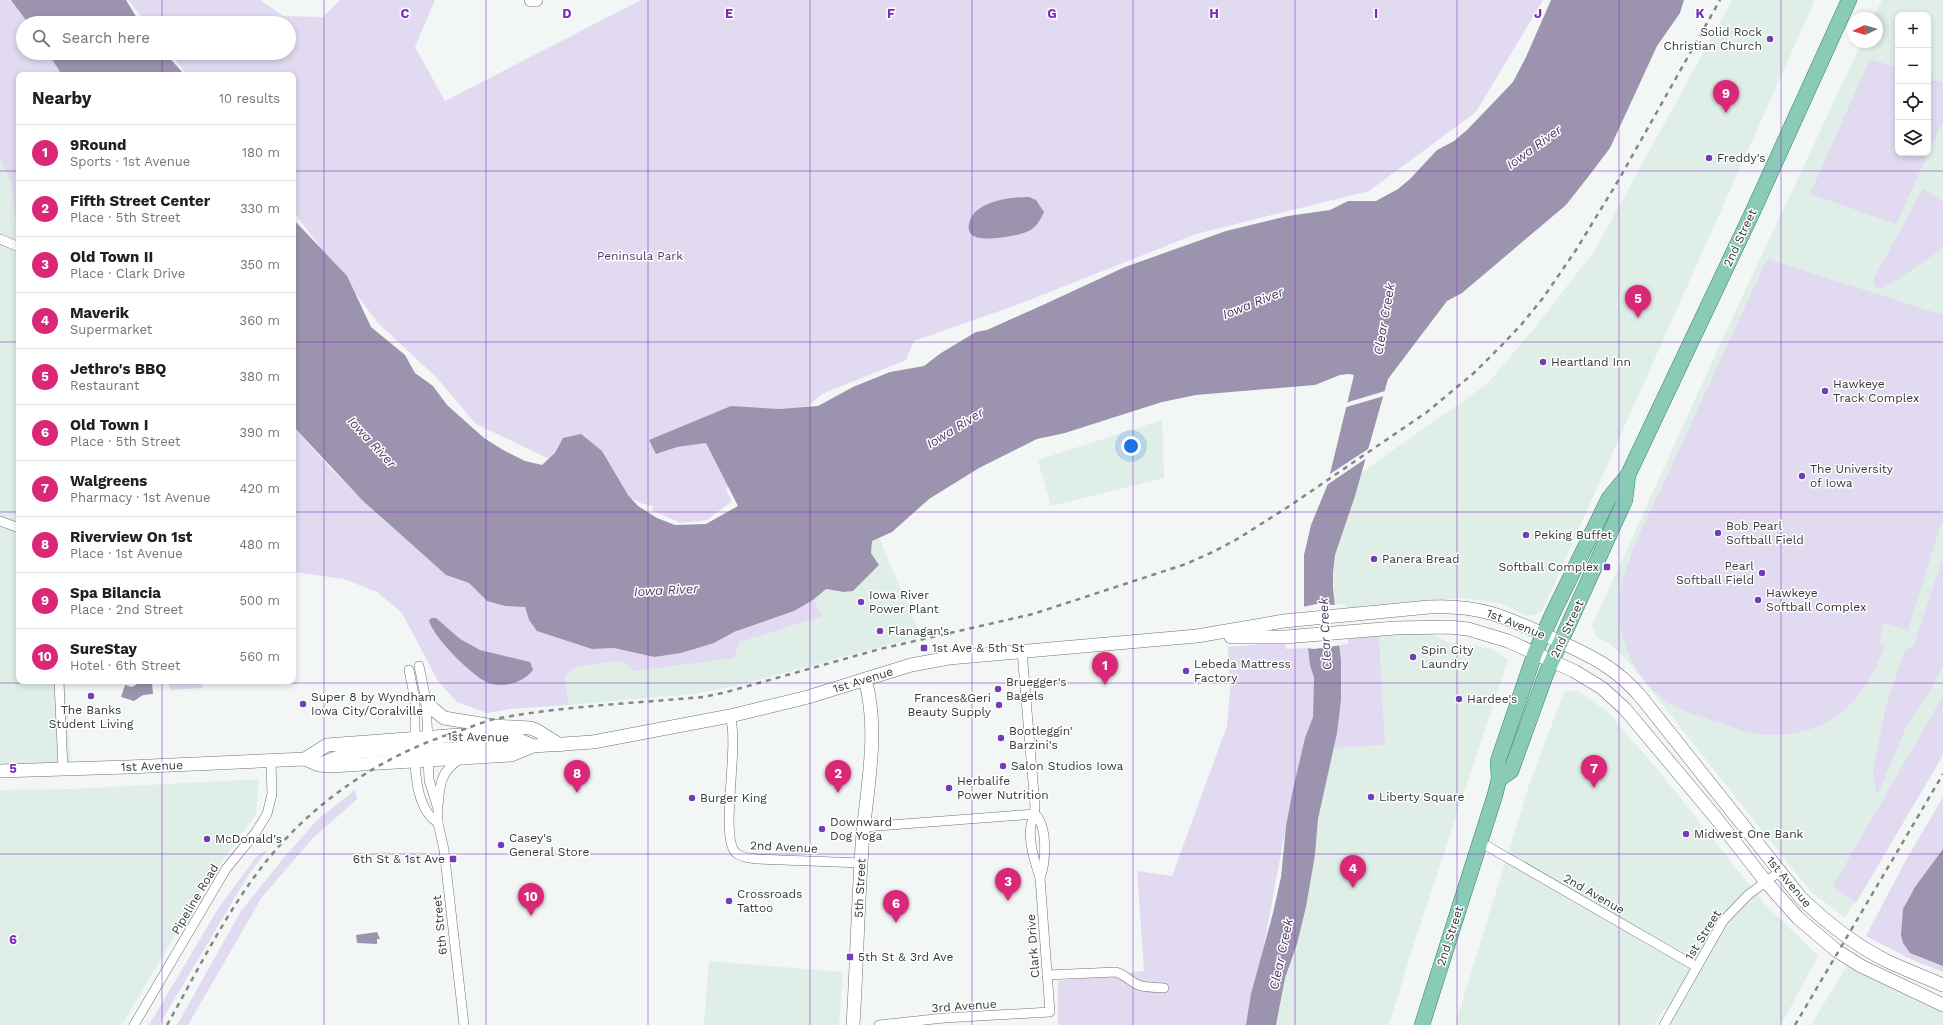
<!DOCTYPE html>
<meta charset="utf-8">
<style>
:root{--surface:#fff;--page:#f6f6f6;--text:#202124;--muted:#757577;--line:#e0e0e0;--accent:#db2777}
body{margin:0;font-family:"Work Sans",sans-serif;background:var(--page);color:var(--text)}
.controls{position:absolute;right:12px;top:12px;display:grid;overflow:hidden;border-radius:8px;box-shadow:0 2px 6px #0003}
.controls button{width:36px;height:36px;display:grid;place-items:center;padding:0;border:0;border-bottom:1px solid var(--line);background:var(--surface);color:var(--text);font:20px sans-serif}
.compass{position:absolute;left:1847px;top:12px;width:36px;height:36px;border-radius:50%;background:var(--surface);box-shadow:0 2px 6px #0003;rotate:266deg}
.you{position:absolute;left:1131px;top:446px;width:14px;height:14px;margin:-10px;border:3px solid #fff;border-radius:50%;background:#1a73e8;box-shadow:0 0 0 6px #1a73e833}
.badge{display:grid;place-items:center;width:26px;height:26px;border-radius:50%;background:var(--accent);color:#fff;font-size:13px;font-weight:700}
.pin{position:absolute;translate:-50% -33px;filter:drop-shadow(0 1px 2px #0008)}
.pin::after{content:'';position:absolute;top:21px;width:14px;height:12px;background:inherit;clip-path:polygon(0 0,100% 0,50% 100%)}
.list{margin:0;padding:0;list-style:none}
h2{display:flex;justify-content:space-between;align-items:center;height:52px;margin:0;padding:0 16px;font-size:17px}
h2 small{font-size:13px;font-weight:400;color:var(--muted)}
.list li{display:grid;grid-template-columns:26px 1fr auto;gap:12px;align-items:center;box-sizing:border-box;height:56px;padding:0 16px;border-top:1px solid var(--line)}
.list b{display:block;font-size:15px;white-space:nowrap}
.list p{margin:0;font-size:13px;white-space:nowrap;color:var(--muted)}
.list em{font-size:13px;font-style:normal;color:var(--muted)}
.icon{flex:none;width:22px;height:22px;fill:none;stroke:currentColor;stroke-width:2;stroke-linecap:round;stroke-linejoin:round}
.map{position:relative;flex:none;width:1943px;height:1025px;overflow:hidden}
.search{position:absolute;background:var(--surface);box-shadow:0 2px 6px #0003;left:16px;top:16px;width:280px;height:44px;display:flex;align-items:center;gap:10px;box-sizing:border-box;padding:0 14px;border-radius:22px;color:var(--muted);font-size:15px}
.panel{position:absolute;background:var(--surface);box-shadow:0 2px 6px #0003;left:16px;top:72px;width:280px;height:612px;border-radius:8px}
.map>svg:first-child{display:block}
.built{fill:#e0eee8;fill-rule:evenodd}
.green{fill:#e1daf1}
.water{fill:#9c93ae}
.pier{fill:#f2f7f5}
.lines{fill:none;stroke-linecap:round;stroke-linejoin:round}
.street-casing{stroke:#6f7371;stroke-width:10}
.secondary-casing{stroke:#6f7371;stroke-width:14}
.primary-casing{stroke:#3a816b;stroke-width:16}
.street{stroke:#fff;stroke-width:9}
.secondary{stroke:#fff;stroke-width:13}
.primary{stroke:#8acbb7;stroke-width:15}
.rail{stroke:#848786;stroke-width:2.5;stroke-dasharray:5 5;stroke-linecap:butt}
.grid{fill:none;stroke:#7b2cbf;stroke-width:1;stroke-opacity:0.55}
.poi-dot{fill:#733db4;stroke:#fff;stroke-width:1.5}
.labels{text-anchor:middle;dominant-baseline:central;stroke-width:3;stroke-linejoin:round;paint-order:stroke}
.poi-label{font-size:12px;fill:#363837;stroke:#fff;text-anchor:start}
.street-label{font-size:12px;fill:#363837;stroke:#fff}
.park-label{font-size:12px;fill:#4e3f68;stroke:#fff}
.water-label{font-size:13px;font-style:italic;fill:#4a3a63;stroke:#fff}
.grid-label{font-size:13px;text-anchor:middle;font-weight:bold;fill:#7b2cbf;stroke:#fff;stroke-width:3;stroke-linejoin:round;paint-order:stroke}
</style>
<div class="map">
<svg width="1943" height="1025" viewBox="0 0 1943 1025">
<rect width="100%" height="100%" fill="#f2f7f5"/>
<g class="built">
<polygon points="1732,0 1815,0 1543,609 1536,615 1526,616 1502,604 1464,598 1346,609 1345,604 1335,605 1333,572 1335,555 1362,472 1487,384 1537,325 1595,250"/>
<path d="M1882 0H1943V751L1845 918 1810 891 1628 661 1609 643 1597 638 1592 626 1728 327 1862 42H1877V18H1873ZM1898 15H1928V153H1898Z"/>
<polygon points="0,55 19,96 19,681 65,681 71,765 0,770"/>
<polygon points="1162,420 1164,478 1051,506 1038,460"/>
<polygon points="879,538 921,636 735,686 694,694 569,705 565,676 572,669 581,666 618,661 627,664 737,647 740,642 823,616 813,600 826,589 844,592 853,591 879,566 871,553 872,541"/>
<polygon points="1427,632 1448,642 1493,649 1508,660 1410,956 1389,1025 1276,1025 1285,978 1297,944 1306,907 1315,855 1318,819 1333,748 1385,745 1379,635"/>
<polygon points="1577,690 1608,712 1658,770 1764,903 1818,956 1781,1025 1669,1025 1675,1014 1665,1008 1654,1025 1455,1025 1529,785 1564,692"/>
<polygon points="259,779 256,814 203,888 122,1025 0,1025 0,790 71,789"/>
<polygon points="709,961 843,972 839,1025 704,1025"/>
<polygon points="1848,964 1883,984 1943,1010 1943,1025 1811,1025"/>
</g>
<g class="green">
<polygon points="0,0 21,0 34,23 23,23 23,53 50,53 63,75 19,75 19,222 15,219 12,184 0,158"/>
<polygon points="128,0 260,0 283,16 323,17 340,0 435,0 415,47 445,101 641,0 1543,0 1476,112 1369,191 1196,234 1022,303 914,341 906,360 822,394 755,451 726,490 732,501 707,520 681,523 651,510 654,506 643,504 476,424 436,377 378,323 293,211 293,75 187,75 170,53 289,53 289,23 147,23"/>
<polygon points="1870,59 1898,68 1898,153 1928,153 1928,78 1943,83 1943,121 1896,224 1810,194"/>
<polygon points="1923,189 1943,202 1943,248 1900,278 1881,289 1875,286 1873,280"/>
<path d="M1767 259 1943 315V524H1941L1908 630 1884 623 1879 643 1885 645C1865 704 1823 742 1757 734 1743 732 1730 726 1717 722 1701 717 1686 713 1671 704 1639 685 1619 645 1619 608 1620 564 1652 509 1670 470 1702 399 1735 329 1767 259Z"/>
<polygon points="293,426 328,466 381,518 446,575 469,583 487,601 505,606 525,607 529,620 556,636 592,649 614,648 654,657 714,643 734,632 794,611 813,600 823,616 740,642 734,658 633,671 627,664 618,661 581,666 572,669 565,676 569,705 510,709 487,713 457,702 438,681 402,613 377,592 344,579 293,572"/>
<polygon points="1943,557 1943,665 1929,692 1907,725 1877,796 1873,774 1886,705 1905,650 1914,645"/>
<polygon points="1379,635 1385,745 1333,748 1341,700 1340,645 1348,644 1348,639"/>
<polygon points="1273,643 1286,644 1286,649 1308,648 1311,669 1314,678 1313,718 1305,738 1293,789 1249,1025 1058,1025 1058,981 1144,971 1137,871 1172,876 1227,726 1230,690 1228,647"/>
<polygon points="169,681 202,681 202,688 170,690"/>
<polygon points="1943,696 1943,755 1856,903 1833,886"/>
<polygon points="355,790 357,799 312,839 262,897 188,1025 177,1025 241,911 282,860 317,820"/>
<polygon points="1943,797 1943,972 1910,959 1866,936 1906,860"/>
<polygon points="268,849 249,874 159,1025 149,1025 218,909 256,857"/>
</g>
<g class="water">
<polygon points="11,0 126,0 140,23 28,23"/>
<polygon points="1551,0 1684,0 1680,13 1657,46 1610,148 1588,177 1566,205 1462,293 1447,301 1388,379 1355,496 1335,555 1333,572 1333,588 1341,660 1341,700 1337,733 1318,819 1315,855 1306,907 1297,944 1285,978 1276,1025 1246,1025 1251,994 1273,913 1281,877 1286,826 1293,789 1305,738 1313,717 1314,678 1310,665 1304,615 1304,555 1311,525 1327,486 1354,375 1349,374 1340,375 1315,385 1196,395 1162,402 1065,433 1037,439 979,468 929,499 892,532 872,541 871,553 879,565 853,591 844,592 826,589 813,600 794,611 734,632 714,643 681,653 654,657 614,648 592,649 537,631 529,620 525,607 505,606 487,601 469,583 446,575 363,501 293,426 293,219 347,276 371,327 405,355 415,373 433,386 447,405 484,438 503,450 525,461 542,465 555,453 563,438 581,434 602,451 628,495 638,506 657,518 675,525 706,524 738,506 706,443 677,447 656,454 649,440 731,406 780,409 818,406 853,387 890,372 924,366 941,353 976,332 987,330 1045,304 1125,267 1226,231 1288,216 1330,210 1348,201 1376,201 1398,189 1410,179 1437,150 1454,141 1467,130 1513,82 1526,57"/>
<polygon points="48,53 165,53 185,75 62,75"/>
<path d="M1029 197 1036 200 1044 212C1041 218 1038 225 1032 229 1023 236 981 243 972 235 969 233 968 228 969 224 973 201 1010 197 1029 197Z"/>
<path d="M432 618H436L460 639 480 650 530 662 533 670C524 682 507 687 492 684 477 682 431 635 429 620Z"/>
<polygon points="152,682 153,694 143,695 134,701 121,697 125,685 132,687 139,683"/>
<polygon points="1943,849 1943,966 1910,953 1903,943 1901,935 1903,909 1907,902 1915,887"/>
<polygon points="377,932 380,939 377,939 377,944 357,943 356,935"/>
</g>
<g class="pier">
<polygon points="1385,391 1384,396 1343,408 1345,403"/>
<polygon points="1371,447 1368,457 1324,487 1327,476"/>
<polygon points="1317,604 1337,605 1342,645 1314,649 1306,648 1302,607"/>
</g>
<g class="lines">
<g class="street-casing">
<g id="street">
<polyline points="0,239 19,247"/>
<polyline points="0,521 19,528"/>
<polyline points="419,666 426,700 428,742"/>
<polyline points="409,670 415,700 415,743"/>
<polyline points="59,681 63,769"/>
<path d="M730 716C740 746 719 837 736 853 742 858 750 858 757 859L862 863"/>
<path d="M415 755C415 777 418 810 438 823"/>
<polyline points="428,755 429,780 438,809 438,823 444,850 464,1025"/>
<path d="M438 806C440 784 440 772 460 759"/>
<path d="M1035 814C1048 827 1046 862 1040 878"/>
<polyline points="864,827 1035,814"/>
<polyline points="1480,842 1697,967"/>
<path d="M1047 975 1116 972C1125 975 1130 981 1138 985 1146 988 1156 987 1164 988"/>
<polyline points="134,1025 226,869 256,832 267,814 272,794 271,761"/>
<path d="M879 1025 944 1018 1050 1012 1040 878C1035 862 1028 842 1031 825 1033 818 1035 813 1035 806L1022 651"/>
<polyline points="1664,1025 1723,921 1748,895 1779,872"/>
</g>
</g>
<g class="secondary-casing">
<g id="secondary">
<polyline points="531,0 536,0"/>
<polyline points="1231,637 1285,637 1395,628 1448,627 1468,629 1508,641 1574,671 1602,688 1625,709 1716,818 1766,882 1798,918 1837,951 1861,966 1943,1005"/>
<polyline points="426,700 433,709 444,718 493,726 530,728 536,730 560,745"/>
<polyline points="416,756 419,753 427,750 492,747 520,742"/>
<polyline points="305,759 327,745 460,735 503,736 515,738 533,746"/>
<polyline points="320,764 351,752 419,748 424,745 428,737"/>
<path d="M0 771 128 767 305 759 319 765 331 766 511 755 533 746 593 742 730 716 808 697 911 665 949 658 1197 636 1284 621 1429 607C1480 604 1508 618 1554 639 1589 655 1616 667 1641 697L1801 898C1827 923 1856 946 1889 962 1906 970 1925 977 1943 985"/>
<path d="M853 1025C857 961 858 897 863 833 868 782 879 729 865 679"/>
</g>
</g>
<g class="primary-casing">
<g id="primary">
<polyline points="1499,779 1511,771 1546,674 1625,500 1628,475"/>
<polyline points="1422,1025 1495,795 1499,779 1498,761 1535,653 1552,615 1609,498 1628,475 1754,209 1849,0"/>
</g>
</g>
<use href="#street" class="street"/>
<use href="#secondary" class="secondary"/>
<use href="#primary" class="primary"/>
<g class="rail">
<path d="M167 1025C197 972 224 916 261 868 312 801 385 753 465 729 476 725 488 720 500 718 566 706 636 703 703 697L723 693 880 649 1033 614 1186 564 1215 551 1239 538 1291 505 1427 412 1475 372 1499 348 1521 325 1543 298 1576 250 1618 181 1720 0"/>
<polyline points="1795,1025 1943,774"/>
</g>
</g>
<path class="grid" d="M162 0V23M324 0V1025M486 0V1025M648 0V1025M810 0V1025M972 0V1025M1133 0V1025M1295 0V1025M1457 0V1025M1619 0V1025M1781 0V1025M162 53V75M0 171H19M293 171H1943M0 342H19M293 342H1943M0 512H19M293 512H1943M162 681V1025M0 683H1943M0 854H1943"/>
<g class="poi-dot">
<circle cx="1770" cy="39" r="4"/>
<circle cx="1709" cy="158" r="4"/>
<circle cx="1543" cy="362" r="4"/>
<circle cx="1825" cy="391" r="4"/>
<circle cx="1802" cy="476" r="4"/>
<circle cx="1718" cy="533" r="4"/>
<circle cx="1526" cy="535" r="4"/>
<circle cx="1374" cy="559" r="4"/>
<rect x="1603" y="563" width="8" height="8" rx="2"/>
<circle cx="1762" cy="573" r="4"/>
<circle cx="1758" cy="600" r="4"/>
<circle cx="861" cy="602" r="4"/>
<circle cx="880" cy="631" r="4"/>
<rect x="920" y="644" width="8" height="8" rx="2"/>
<circle cx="1413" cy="657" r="4"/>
<circle cx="1186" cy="671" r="4"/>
<circle cx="998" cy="689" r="4"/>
<circle cx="91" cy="696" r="4"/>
<circle cx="1459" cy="699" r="4"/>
<circle cx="303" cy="704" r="4"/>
<circle cx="999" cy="705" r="4"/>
<circle cx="1001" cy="738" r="4"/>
<circle cx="1003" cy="766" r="4"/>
<circle cx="949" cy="788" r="4"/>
<circle cx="1371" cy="797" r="4"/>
<circle cx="692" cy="798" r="4"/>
<circle cx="822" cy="829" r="4"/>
<circle cx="1686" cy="834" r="4"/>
<circle cx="207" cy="839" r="4"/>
<circle cx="501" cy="845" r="4"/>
<rect x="449" y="855" width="8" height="8" rx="2"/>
<circle cx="729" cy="901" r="4"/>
<rect x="846" y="953" width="8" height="8" rx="2"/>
</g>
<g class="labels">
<g class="poi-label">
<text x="1762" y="32" text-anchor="end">Solid Rock<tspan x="1762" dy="14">Christian Church</tspan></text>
<text x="1717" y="158">Freddy's</text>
<text x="1551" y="362">Heartland Inn</text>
<text x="1833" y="384">Hawkeye<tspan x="1833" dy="14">Track Complex</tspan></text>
<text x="1810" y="469">The University<tspan x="1810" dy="14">of Iowa</tspan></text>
<text x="1726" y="526">Bob Pearl<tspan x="1726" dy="14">Softball Field</tspan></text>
<text x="1534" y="535">Peking Buffet</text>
<text x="1382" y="559">Panera Bread</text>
<text x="1754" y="566" text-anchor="end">Pearl<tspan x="1754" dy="14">Softball Field</tspan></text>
<text x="1599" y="567" text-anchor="end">Softball Complex</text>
<text x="1766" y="593">Hawkeye<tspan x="1766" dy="14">Softball Complex</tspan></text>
<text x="869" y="595">Iowa River<tspan x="869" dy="14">Power Plant</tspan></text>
<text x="888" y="631">Flanagan's</text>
<text x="932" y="648">1st Ave &amp; 5th St</text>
<text x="1421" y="650">Spin City<tspan x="1421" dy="14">Laundry</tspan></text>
<text x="1194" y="664">Lebeda Mattress<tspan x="1194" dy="14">Factory</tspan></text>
<text x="1006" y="682">Bruegger's<tspan x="1006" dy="14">Bagels</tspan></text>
<text x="311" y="697">Super 8 by Wyndham<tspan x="311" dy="14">Iowa City/Coralville</tspan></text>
<text x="991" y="698" text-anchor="end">Frances&amp;Geri<tspan x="991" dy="14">Beauty Supply</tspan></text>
<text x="1467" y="699">Hardee's</text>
<text x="91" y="710" text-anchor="middle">The Banks<tspan x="91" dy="14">Student Living</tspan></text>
<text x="1009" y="731">Bootleggin'<tspan x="1009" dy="14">Barzini's</tspan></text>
<text x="1011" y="766">Salon Studios Iowa</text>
<text x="957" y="781">Herbalife<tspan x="957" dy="14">Power Nutrition</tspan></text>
<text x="1379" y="797">Liberty Square</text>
<text x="700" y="798">Burger King</text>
<text x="830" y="822">Downward<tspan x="830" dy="14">Dog Yoga</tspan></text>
<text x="1694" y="834">Midwest One Bank</text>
<text x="509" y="838">Casey's<tspan x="509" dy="14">General Store</tspan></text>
<text x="215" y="839">McDonald's</text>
<text x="445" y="859" text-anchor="end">6th St &amp; 1st Ave</text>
<text x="737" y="894">Crossroads<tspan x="737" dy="14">Tattoo</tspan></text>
<text x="858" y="957">5th St &amp; 3rd Ave</text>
</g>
<g class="street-label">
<text transform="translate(1740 238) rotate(-65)">2nd Street</text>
<text transform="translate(1516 624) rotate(22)">1st Avenue</text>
<text transform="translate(1567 629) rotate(-65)">2nd Street</text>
<text transform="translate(863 680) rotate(-17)">1st Avenue</text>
<text transform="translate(478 737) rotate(1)">1st Avenue</text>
<text transform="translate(152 766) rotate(-2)">1st Avenue</text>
<text transform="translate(784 847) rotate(3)">2nd Avenue</text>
<text transform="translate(1789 882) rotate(50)">1st Avenue</text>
<text transform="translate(860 888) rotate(-87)">5th Street</text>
<text transform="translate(1594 894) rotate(30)">2nd Avenue</text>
<text transform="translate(195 899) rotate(-59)">Pipeline Road</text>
<text transform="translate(440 925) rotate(-96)">6th Street</text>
<text transform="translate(1703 935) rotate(-58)">1st Street</text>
<text transform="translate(1450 936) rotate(-72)">2nd Street</text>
<text transform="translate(1033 946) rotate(-94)">Clark Drive</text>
<text transform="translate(964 1006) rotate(-4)">3rd Avenue</text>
</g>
<g class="park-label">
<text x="640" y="256">Peninsula Park</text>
</g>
<g class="water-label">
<text transform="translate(1534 147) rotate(-36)">Iowa River</text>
<text transform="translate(1253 303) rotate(-22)">Iowa River</text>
<text transform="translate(1384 319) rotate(-80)">Clear Creek</text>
<text transform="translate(955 428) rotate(-32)">Iowa River</text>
<text transform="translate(372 442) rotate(47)">Iowa River</text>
<text transform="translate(666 590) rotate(-3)">Iowa River</text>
<text transform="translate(1325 634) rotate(-93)">Clear Creek</text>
<text transform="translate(1281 954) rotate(-78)">Clear Creek</text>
</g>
</g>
<g class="grid-label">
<text x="405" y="18">C</text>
<text x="567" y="18">D</text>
<text x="729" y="18">E</text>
<text x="891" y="18">F</text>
<text x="1052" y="18">G</text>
<text x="1214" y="18">H</text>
<text x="1376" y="18">I</text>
<text x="1538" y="18">J</text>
<text x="1700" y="18">K</text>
<text x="13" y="773">5</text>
<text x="13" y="944">6</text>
</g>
</svg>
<div class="controls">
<button>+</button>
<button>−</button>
<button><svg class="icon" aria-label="locate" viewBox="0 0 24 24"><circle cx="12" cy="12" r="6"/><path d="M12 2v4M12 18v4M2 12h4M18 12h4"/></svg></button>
<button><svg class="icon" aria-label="layers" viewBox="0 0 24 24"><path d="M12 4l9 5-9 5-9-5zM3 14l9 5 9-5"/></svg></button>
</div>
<svg class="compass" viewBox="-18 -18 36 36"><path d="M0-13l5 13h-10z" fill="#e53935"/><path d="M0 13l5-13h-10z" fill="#757577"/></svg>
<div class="you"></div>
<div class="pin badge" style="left:1105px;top:685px">1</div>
<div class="pin badge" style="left:838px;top:793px">2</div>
<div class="pin badge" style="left:1008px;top:901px">3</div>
<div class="pin badge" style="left:1353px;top:888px">4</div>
<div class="pin badge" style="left:1638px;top:318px">5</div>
<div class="pin badge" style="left:896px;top:923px">6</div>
<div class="pin badge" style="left:1594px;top:788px">7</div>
<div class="pin badge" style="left:577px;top:793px">8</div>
<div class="pin badge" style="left:1726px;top:113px">9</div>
<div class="pin badge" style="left:531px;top:916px">10</div>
<div class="search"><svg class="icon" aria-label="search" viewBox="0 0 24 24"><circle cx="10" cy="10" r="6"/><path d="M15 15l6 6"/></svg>Search here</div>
<section class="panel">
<h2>Nearby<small>10 results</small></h2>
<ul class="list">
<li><span class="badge">1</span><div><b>9Round</b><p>Sports · 1st Avenue</p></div><em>180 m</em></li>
<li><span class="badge">2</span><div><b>Fifth Street Center</b><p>Place · 5th Street</p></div><em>330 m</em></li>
<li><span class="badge">3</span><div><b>Old Town II</b><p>Place · Clark Drive</p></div><em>350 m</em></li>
<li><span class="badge">4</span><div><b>Maverik</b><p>Supermarket</p></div><em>360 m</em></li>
<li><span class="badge">5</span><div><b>Jethro's BBQ</b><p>Restaurant</p></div><em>380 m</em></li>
<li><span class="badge">6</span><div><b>Old Town I</b><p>Place · 5th Street</p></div><em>390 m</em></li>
<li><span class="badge">7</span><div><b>Walgreens</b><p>Pharmacy · 1st Avenue</p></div><em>420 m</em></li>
<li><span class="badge">8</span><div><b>Riverview On 1st</b><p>Place · 1st Avenue</p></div><em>480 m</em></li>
<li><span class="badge">9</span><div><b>Spa Bilancia</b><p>Place · 2nd Street</p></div><em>500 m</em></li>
<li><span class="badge">10</span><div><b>SureStay</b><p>Hotel · 6th Street</p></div><em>560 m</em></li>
</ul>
</section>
</div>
